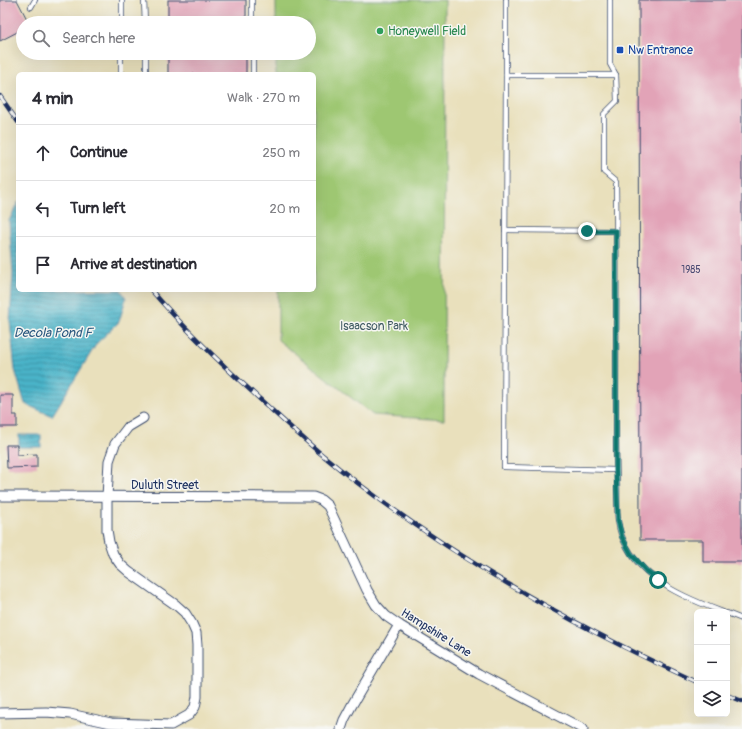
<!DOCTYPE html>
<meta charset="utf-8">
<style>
:root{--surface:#fff;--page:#f7f7f7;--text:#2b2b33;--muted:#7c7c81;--line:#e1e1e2}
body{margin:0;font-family:Pangolin,sans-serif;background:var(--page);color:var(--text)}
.controls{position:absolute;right:12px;bottom:12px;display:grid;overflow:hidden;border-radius:6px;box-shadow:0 4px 16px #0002}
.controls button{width:36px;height:36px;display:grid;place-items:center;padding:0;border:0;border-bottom:1px solid var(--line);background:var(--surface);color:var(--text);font:20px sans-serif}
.stop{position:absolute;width:12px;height:12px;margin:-9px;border:3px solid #0f766e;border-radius:50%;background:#fff}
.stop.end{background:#0f766e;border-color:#fff;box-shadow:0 1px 4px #0008}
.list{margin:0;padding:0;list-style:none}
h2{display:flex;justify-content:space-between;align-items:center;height:52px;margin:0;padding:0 16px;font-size:17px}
h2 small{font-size:13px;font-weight:400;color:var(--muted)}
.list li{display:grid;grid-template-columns:26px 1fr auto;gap:12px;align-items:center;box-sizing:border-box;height:56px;padding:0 16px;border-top:1px solid var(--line)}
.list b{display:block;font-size:15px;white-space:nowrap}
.list em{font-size:13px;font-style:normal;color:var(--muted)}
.icon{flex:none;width:22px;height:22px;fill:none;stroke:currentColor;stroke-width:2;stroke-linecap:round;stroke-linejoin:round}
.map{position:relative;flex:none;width:742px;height:729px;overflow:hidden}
.search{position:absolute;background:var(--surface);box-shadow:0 4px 16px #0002;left:16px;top:16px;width:300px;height:44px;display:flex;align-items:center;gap:10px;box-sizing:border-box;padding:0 14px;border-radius:22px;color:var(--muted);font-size:15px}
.panel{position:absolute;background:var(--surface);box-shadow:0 4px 16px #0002;left:16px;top:72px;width:300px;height:220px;border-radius:6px}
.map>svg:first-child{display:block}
.green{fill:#9ec772;stroke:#5c7b68}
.water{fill:url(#water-rules);stroke:#327193}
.building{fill:#e2a3b7}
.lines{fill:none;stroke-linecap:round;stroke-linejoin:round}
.service-casing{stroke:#3a4a6c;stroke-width:6}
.minor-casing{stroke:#3a4a6c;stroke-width:11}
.service{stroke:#fff;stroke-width:4.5}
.minor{stroke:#fff;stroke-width:9}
.rail-casing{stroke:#1b2f5e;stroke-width:4.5}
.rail{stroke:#f6f6f2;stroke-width:3;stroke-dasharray:9;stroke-linecap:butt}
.route{stroke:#0f766e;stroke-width:5}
.leisure-dot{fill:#2e9e5b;stroke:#f6f6f2;stroke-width:1.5}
.transit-dot{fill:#1a4fb4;stroke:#f6f6f2;stroke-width:1.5}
.labels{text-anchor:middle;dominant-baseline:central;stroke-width:3;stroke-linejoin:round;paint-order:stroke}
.number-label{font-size:10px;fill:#4d4c74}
.leisure-label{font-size:12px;fill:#27864d;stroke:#f6f6f2;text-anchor:start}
.transit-label{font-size:12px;fill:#164399;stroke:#f6f6f2;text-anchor:start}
.park-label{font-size:12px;fill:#425d64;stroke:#f6f6f2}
.street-label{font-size:12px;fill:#1b2f5e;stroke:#f6f6f2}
.water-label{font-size:13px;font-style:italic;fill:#29577e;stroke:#f6f6f2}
</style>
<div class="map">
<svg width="742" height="729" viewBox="0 0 742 729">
<defs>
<pattern id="water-rules" width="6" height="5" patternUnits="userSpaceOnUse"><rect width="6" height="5" fill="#4ab3c8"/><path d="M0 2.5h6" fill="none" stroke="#3d92a6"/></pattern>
</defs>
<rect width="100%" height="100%" fill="#f6f6f2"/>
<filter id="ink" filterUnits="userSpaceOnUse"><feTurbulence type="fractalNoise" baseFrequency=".025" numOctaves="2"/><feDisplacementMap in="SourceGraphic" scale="8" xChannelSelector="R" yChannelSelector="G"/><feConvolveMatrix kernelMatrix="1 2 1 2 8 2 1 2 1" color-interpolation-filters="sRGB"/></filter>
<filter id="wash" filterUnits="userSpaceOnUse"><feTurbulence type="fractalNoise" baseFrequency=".012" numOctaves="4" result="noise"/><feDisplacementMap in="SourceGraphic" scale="16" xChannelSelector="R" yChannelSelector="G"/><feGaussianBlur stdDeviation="0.9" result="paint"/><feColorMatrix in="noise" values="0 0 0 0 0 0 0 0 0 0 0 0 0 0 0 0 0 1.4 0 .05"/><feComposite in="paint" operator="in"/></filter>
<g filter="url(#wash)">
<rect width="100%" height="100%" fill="#e9e0bc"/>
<polygon class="green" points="276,0 445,0 444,420 373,415 278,340 278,290 314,290 314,74 276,74 276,53 309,53 309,23 276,23"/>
<g class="water">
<polygon points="18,202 18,290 121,290 126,298 119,322 97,343 52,416 25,404 15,370 10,321 13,273 9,221"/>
<rect x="19" y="435" width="22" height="12"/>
</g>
<g id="blocks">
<g class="building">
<polygon points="0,0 17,0 29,23 23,23 23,29 0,41"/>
<rect x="168" y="0" width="78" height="23"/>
<polygon points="639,0 742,0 742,562 703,562 703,540 640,540"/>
<rect x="168" y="53" width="78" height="21"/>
<polygon points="0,395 13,395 13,415 17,415 17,427 0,427"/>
<polygon points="6,445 17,445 17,455 37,454 37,467 7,468"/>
</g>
</g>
</g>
<g filter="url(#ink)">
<use href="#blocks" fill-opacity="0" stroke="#3a4a6c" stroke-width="1"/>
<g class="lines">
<g class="service-casing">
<g id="service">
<polyline points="144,0 145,23"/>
<polyline points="252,0 252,23"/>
<polyline points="506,0 506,75 616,75"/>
<path d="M610 0V64L616 75 617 101 604 114V172L616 182C617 259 616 336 616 413 616 436 616 459 617 482 618 506 614 525 627 547 646 582 688 599 723 612"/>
<polyline points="31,7 35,0"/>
<polyline points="122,23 122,0"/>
<polyline points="146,53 146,74"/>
<polyline points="121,74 121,53"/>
<polyline points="253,74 253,53"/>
<polyline points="506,75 504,467 616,470"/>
<polyline points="505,230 616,231"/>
<polyline points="727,613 742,619"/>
</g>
</g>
<g class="minor-casing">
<g id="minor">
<polyline points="0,496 313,497 321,500 328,506 367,590 376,605 386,616 399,625 479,674 583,729"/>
<polyline points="0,713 46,712 70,714 111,723 171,725 189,715 195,707 197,697 197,645 196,633 192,624 185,613 176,605 129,572 120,564 113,554 109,542 107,530 107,497 109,461 115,444 128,427 143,418"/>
<polyline points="341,729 344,720 352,705 399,625"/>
</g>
</g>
<use href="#service" class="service"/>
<use href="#minor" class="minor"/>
<g class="rail-casing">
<g id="rail">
<polyline points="0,96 18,122"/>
<path d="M151 290C178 321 207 350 237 378 264 403 292 429 320 453 434 547 563 621 697 682"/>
<polyline points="727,695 742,701"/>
</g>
</g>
<use href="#rail" class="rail"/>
</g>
</g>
<g class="lines" filter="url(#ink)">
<polyline class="route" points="587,231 616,231 616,470 618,521 622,537 631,554 647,572 658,580"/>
</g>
<circle class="leisure-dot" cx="380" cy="31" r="4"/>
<rect class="transit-dot" x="616" y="46" width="8" height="8" rx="2"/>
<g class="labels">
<g class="number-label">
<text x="691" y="270">1985</text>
</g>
<g class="leisure-label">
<text x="388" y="31">Honeywell Field</text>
</g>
<g class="transit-label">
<text x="628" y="50">Nw Entrance</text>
</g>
<g class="park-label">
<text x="374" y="326">Isaacson Park</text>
</g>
<g class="street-label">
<text x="165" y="485">Duluth Street</text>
<text transform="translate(436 633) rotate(32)">Hampshire Lane</text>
</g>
<g class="water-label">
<text x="53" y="333">Decola Pond F</text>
</g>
</g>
</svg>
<div class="controls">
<button>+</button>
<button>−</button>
<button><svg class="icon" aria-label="layers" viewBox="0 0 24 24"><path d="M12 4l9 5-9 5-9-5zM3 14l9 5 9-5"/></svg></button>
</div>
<div class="stop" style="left:658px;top:580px"></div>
<div class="stop end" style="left:587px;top:231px"></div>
<div class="search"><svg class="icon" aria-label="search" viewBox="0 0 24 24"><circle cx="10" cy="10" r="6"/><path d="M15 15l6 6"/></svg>Search here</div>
<section class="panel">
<h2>4 min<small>Walk · 270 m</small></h2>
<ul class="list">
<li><svg class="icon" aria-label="ahead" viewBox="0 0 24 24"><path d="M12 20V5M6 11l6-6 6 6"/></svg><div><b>Continue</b></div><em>250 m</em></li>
<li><svg class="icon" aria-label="left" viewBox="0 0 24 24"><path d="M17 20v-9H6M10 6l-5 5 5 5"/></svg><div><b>Turn left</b></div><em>20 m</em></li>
<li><svg class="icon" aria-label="arrive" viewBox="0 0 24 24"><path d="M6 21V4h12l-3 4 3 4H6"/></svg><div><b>Arrive at destination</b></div></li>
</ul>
</section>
</div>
